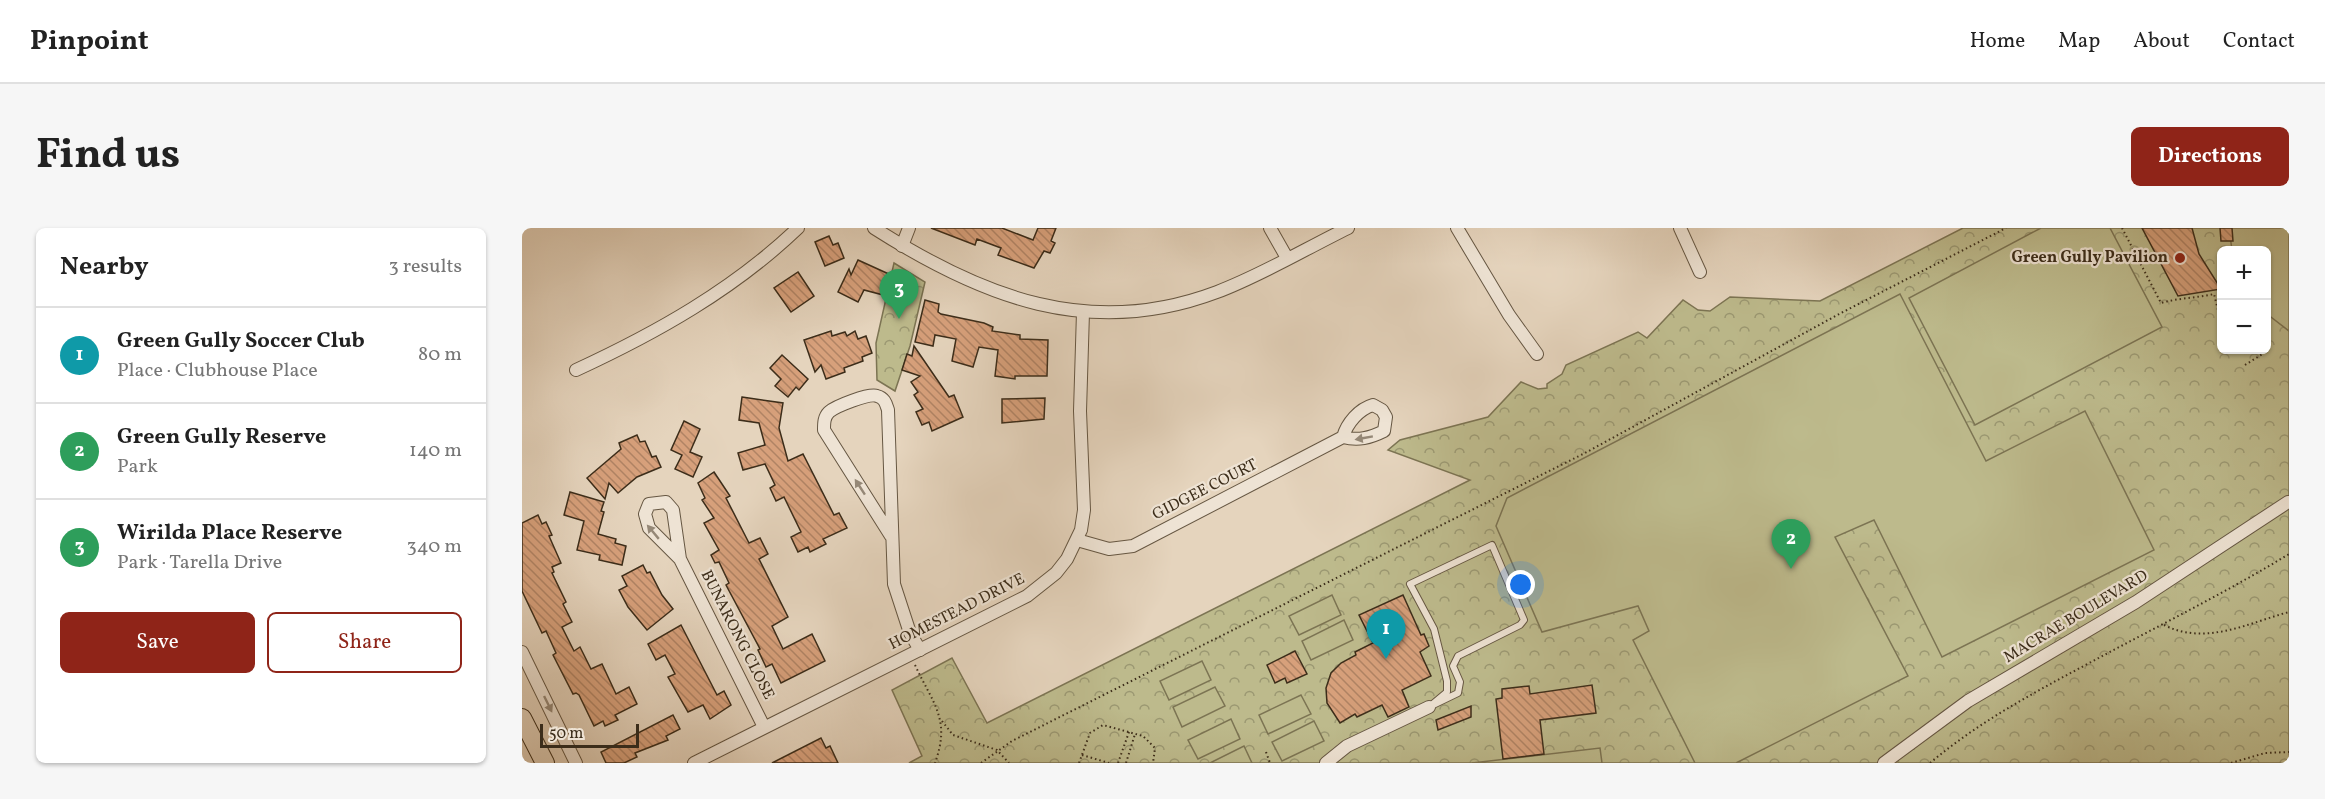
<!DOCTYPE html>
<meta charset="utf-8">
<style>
:root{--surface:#fff;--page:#f6f6f6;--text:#222;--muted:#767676;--line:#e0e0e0;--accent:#8f2418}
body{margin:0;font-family:Vollkorn,serif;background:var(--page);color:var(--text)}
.controls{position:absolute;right:18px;top:18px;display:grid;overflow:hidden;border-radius:9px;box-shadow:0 2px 4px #0004}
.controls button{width:54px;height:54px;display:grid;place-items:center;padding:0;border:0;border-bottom:2px solid var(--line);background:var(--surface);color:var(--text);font:30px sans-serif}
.scale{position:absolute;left:18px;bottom:15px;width:99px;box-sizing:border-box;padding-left:6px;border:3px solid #3c2d1a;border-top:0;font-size:16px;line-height:21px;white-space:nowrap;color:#3c2d1a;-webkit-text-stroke:4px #eee3d4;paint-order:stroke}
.you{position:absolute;left:999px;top:357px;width:21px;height:21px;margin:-15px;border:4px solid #fff;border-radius:50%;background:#1a73e8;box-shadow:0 0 0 9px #1a73e833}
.badge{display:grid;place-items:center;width:39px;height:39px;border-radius:50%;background:var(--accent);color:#fff;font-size:20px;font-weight:700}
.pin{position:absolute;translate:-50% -50px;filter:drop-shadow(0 2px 3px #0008)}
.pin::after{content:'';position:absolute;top:32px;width:21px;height:18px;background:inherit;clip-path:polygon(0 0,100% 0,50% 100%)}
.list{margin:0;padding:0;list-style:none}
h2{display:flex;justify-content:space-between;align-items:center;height:78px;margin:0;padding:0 24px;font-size:26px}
h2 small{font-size:20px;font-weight:400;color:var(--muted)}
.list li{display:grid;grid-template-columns:39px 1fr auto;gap:18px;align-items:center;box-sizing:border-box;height:96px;padding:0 24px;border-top:2px solid var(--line)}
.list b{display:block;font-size:22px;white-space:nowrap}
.list p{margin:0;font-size:20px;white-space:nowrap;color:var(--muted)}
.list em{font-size:20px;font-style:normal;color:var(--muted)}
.actions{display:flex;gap:12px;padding:18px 24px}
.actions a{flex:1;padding:14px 0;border:2px solid var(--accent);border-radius:9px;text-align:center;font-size:21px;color:var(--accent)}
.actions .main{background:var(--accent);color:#fff}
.map{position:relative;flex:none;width:1767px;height:535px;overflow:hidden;border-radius:9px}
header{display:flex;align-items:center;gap:36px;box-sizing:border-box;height:84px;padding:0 30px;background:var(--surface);border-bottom:2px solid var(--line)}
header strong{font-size:28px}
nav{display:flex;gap:33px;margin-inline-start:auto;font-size:21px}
.intro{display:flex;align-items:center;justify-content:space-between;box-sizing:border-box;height:144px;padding:0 36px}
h1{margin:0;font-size:42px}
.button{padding:15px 27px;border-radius:9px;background:var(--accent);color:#fff;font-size:21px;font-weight:700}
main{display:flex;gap:36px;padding:0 36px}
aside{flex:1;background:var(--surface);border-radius:9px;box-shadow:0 2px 4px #0004}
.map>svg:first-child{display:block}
.park{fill:url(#park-crowns);stroke:#7c7453;stroke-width:1.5;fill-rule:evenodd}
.pitch{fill:#bdba8c;stroke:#7c7453;stroke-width:1.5}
.building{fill:url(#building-back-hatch);stroke:#3c2d1a;stroke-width:1.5}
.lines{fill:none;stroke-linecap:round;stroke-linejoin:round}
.service-casing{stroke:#665743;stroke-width:8}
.minor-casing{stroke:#665743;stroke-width:14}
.primary-casing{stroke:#3c2d1a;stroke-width:20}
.path{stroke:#3c2d1a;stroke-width:2;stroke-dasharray:1.5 3;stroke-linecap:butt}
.service{stroke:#eee3d4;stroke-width:6}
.minor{stroke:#eee3d4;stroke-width:12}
.primary{stroke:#e5d4bd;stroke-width:18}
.oneway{fill:#958877}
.poi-dot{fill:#8f2418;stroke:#eee3d4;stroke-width:2}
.labels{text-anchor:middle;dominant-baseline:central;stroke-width:4.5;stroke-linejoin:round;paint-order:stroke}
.poi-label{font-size:16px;font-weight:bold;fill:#3c2d1a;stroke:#eee3d4;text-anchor:end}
.street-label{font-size:16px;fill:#3c2d1a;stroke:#eee3d4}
</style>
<header>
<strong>Pinpoint</strong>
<nav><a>Home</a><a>Map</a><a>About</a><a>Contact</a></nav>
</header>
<div class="intro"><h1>Find us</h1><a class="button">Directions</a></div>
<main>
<aside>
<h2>Nearby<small>3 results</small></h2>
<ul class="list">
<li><span class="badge" style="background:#0f9aa8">1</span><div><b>Green Gully Soccer Club</b><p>Place · Clubhouse Place</p></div><em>80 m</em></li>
<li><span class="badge" style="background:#2e9e5b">2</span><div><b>Green Gully Reserve</b><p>Park</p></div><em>140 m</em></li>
<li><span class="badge" style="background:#2e9e5b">3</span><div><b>Wirilda Place Reserve</b><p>Park · Tarella Drive</p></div><em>340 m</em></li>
</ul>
<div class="actions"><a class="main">Save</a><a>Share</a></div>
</aside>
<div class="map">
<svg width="1767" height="535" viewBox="0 0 1767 535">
<defs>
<pattern id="park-crowns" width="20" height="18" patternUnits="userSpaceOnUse" patternTransform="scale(1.5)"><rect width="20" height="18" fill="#bdba8c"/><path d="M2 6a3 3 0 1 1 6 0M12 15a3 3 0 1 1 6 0" fill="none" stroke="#9b9872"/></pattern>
<pattern id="building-back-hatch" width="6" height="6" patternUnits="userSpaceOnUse" patternTransform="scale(1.5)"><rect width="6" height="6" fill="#d7a07b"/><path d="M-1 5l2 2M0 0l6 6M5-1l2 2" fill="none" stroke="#b08364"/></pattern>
</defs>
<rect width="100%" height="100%" fill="#e5d4bd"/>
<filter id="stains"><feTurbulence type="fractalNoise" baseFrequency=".00333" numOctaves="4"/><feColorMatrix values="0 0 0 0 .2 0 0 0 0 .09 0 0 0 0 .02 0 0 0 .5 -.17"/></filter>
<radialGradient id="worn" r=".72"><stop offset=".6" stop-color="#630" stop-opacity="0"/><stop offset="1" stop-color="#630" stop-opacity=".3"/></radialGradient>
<g class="park">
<path d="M1441 0H1767V535H387L400 528 370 462 430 430 465 495 948 252 866 222 878 212 966 189 999 154 1016 161 1025 160V156L1040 146 1044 137 1116 104 1125 110 1161 72 1176 82 1188 83 1208 69 1298 73ZM1700 22H1744V122H1700Z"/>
<polygon points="372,35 403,54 388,118 373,163 355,152 354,115"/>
</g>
<g class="pitch">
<polygon points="1519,0 1588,0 1640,99 1453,197 1387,70"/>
<polygon points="1707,0 1767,0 1767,103 1745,86 1744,22 1710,22"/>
<polygon points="1378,66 1464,233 1563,183 1632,322 1420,429 1352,292 1313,309 1386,448 1214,535 1173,535 1111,412 1127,403 1116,378 1020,404 974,298 985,270"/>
<polygon points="810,367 819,387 777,407 767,388"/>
<polygon points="822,392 831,412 789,432 780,413"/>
<polygon points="680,433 689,452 647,472 638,453"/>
<polygon points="693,459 703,478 660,499 651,479"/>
<polygon points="779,467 789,486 746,506 737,487"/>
<polygon points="709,491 718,511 676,531 666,512"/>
<polygon points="792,493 802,513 760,533 750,514"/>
<polygon points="722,518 730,535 688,535"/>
<polygon points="1078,520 1080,535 950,535"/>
</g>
<g class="building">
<polygon points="409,0 480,0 511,12 516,0 534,0 529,13 533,15 528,25 522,23 512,40 476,27 479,20 455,11 453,17"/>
<polygon points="1620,0 1670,0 1677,26 1699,61 1656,68"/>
<polygon points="1698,0 1710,0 1711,13 1699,13"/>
<polygon points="307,8 311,17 316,15 322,30 303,38 293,14"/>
<polygon points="336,32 369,47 365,68 342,62 336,74 316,64 327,41 329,47"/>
<polygon points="276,44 292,68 269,84 252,60"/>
<polygon points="403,72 417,76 416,84 419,86 462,95 471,99 470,103 498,107 498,111 526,112 525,148 493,148 493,151 473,148 476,122 457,119 451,139 430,133 434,111 413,107 411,118 393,114"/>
<polygon points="309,103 310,108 323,104 325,108 333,103 336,111 344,108 350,125 340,129 341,133 322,140 323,144 304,151 299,137 293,144 282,112"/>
<polygon points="392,118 427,169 432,167 441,189 410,203 407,194 400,197 394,184 401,181 392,167 396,164 389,154 398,148 380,142 385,126 390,128"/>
<polygon points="260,127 286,151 277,162 274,159 266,169 253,158 259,151 248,140"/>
<polygon points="220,169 261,175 257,200 266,233 281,226 312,287 317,285 325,300 301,311 304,316 288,324 286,319 276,324 269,309 279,304 262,269 254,273 248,260 253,257 243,236 221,242 216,225 243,217 237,195 217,192"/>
<polygon points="523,170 522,191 480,195 480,171"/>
<polygon points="162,193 178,201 168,224 180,229 171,249 153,241 160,227 149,222"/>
<polygon points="115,207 118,214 123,213 130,229 134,228 139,239 115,249 96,265 87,255 83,271 65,250 99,221 97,215"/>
<polygon points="192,244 208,268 204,270 227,315 238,310 246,326 237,331 266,389 250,398 261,421 290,406 303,433 259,455 250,436 244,439 236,422 238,421 204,357 207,355 197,334 193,335 189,327 197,322 182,295 192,290 180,272 183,270 176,255"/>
<polygon points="48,264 82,274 79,283 82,284 76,306 94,311 93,315 104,318 100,337 77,332 78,327 55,322 62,293 42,287"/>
<polygon points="16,287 20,296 24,294 30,307 27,308 39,335 30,339 32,344 30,345 44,374 41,376 50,394 40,399 52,423 58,419 69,441 80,436 94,466 107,459 115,476 93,487 96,492 83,498 81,493 72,498 57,467 54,465 51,466 31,427 34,425 24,403 20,405 0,363 0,295"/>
<polygon points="121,337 125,345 128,344 140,367 151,381 125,402 106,379 97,362 105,358 100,348"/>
<polygon points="881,367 899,407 902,406 907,418 898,424 909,448 880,462 887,479 866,489 860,477 835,489 833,486 818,495 805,475 804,460 809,445 819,435 834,427 833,424 851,415 837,387"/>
<polygon points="159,397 195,467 202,463 209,477 188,491 181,477 166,484 146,449 153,446 143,427 134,432 126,416"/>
<polygon points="773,423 785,446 765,455 763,450 753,455 745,437"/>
<polygon points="1070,457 1074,485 1018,492 1022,526 981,531 974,471 980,470 980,461 1007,458 1008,466"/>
<polygon points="949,478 949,489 916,502 914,492"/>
<polygon points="151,487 158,501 144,508 146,512 113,525 115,529 102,535 84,535 79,524"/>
<polygon points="299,510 304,520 308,518 316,535 250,535"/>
</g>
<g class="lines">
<g class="service-casing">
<polygon id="service" points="970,317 1002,392 998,397 936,428 931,438 938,454 936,465 907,479 925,464 925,453 912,401 888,356"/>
</g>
<g class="minor-casing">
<g id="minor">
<path d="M352 0C460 69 568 112 695 64 740 47 783 21 826 0"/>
<polyline points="748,0 765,30"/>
<polyline points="935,0 987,87 1015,126"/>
<polyline points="1158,0 1178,44"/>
<polyline points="380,18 387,0"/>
<path d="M54 142C134 105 211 62 276 0"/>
<path d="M369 308 302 202C302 195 302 189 307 184 314 178 347 165 355 168 363 170 364 176 366 182L372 356 388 405 398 422"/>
<path d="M555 312 587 321 611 318 821 209C836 213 848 210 862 203L864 189 860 182 851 177C837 181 825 195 821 209"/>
<polyline points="158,331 127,300 123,286 127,276 144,274 151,282 158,331 242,499"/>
<polyline points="0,424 54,535"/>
<polyline points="172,535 505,368 534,345 545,331 559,302 562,282 558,183 561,84"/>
<polyline points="804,535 825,518 907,479"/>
<polyline points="1362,535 1446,473 1614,374 1766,274"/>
</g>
</g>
<g class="primary-casing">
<polyline id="primary" points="0,490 23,535"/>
</g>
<g class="path">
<path d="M1600 0 1639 75C1656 70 1674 70 1692 66L1700 98"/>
<polyline points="1716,125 1722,122"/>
<polyline points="1723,137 1742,125 1740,122"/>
<path d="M1642 397C1684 418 1726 395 1767 384"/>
<path d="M393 437C411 476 429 491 413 535"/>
<polyline points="420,493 431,507 475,522 487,535"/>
<polyline points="744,524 748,535"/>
<polyline points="560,527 587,535"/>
<polyline points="459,535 490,513 1063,225 1319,85 1484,0"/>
<polyline points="557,535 568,505 581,497 621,508 633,520 631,535"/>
<polyline points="596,535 607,504"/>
<polyline points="604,535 613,506"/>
<path d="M1408 535C1458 493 1513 464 1571 433 1636 398 1703 365 1767 326"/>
<polyline points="1709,535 1743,525 1767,524"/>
</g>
<use href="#service" class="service"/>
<use href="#minor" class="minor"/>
<use href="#primary" class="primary"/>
</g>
<defs><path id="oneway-solid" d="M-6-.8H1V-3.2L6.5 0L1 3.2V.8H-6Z" transform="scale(1.5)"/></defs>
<g class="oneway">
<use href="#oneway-solid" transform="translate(842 210) rotate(170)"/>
<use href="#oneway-solid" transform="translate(338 259) rotate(-123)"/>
<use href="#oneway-solid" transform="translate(131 304) rotate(-130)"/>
<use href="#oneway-solid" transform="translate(26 476) rotate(64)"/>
</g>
<circle class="poi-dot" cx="1658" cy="30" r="6"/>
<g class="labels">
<g class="poi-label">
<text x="1646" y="30">Green Gully Pavilion</text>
</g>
<g class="street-label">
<text transform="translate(683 262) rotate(-27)">GIDGEE COURT</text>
<text transform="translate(435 384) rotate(-27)">HOMESTEAD DRIVE</text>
<text transform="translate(1554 389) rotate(-31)">MACRAE BOULEVARD</text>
<text transform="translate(215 407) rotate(63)">BUNARONG CLOSE</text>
</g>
</g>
<rect width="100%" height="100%" filter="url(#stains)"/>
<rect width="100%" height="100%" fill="url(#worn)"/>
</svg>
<div class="controls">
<button>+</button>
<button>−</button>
</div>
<div class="scale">50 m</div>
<div class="you"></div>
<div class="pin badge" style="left:864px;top:431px;background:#0f9aa8">1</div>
<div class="pin badge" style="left:1269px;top:341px;background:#2e9e5b">2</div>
<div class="pin badge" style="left:377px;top:91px;background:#2e9e5b">3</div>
</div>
</main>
